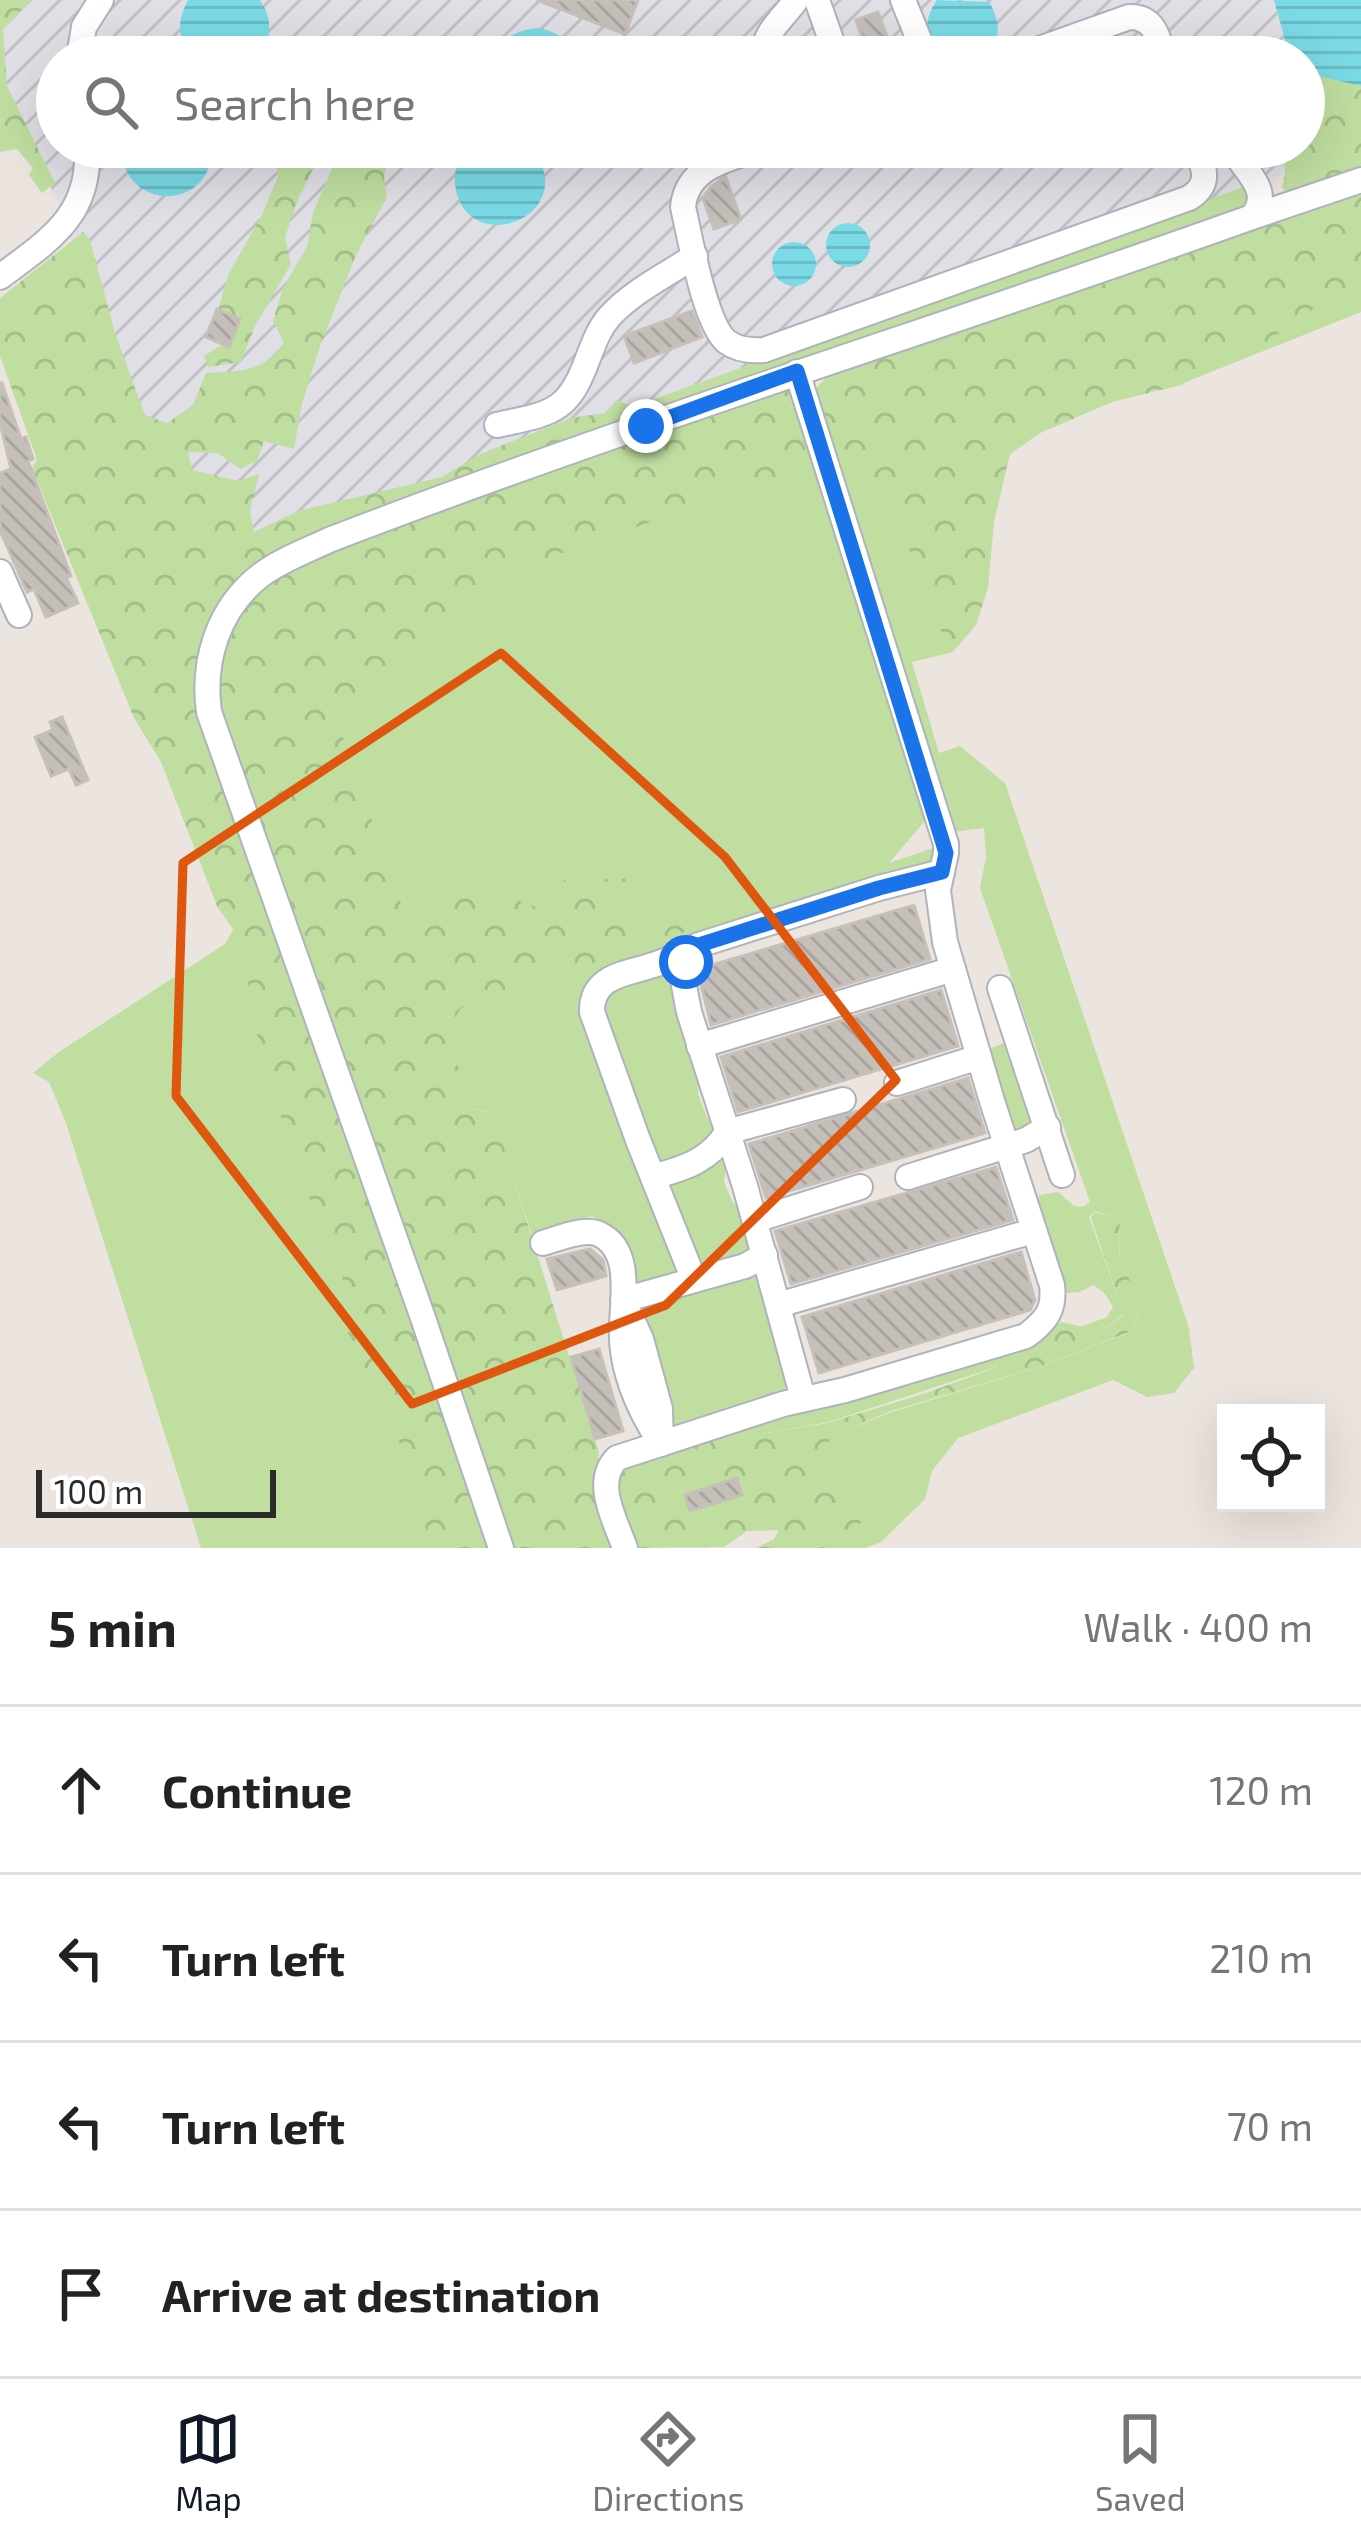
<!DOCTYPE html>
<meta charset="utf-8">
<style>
:root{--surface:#fff;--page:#f2f2f2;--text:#222;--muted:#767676;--line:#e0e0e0;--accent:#111827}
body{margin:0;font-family:"Exo 2",sans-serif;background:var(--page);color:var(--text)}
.controls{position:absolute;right:36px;bottom:36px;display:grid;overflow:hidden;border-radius:0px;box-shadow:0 12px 48px #0002}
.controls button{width:108px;height:108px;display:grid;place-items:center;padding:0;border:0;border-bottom:3px solid var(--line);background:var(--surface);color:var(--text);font:60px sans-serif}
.scale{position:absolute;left:36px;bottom:30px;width:240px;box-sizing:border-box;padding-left:12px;border:6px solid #2b2b2b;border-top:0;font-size:33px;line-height:42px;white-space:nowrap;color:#2b2b2b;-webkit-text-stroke:9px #fff;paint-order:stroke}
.stop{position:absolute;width:36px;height:36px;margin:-27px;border:9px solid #1a73e8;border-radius:50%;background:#fff}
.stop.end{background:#1a73e8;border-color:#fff;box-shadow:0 3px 12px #0008}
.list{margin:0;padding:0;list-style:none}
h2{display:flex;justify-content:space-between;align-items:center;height:156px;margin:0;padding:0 48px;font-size:51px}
h2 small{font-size:39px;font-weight:400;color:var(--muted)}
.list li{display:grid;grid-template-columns:78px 1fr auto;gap:36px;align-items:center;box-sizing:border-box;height:168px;padding:0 48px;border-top:3px solid var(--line)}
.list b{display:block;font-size:45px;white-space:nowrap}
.list em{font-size:39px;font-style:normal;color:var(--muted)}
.icon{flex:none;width:66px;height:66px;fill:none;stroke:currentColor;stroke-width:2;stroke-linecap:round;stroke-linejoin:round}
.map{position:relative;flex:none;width:1361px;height:1548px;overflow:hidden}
.search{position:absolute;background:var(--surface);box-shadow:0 12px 48px #0002;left:36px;right:36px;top:36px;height:132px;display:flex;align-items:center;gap:30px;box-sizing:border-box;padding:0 42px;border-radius:66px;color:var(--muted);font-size:45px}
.sheet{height:828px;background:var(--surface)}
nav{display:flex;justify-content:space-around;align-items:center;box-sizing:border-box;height:168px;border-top:3px solid var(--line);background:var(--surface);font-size:33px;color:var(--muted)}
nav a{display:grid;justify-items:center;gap:6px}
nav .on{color:var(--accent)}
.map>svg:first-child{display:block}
.industrial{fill:url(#industrial-furrows);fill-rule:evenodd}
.grass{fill:#bfdea0}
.forest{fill:url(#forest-crowns)}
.water{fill:url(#water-rules)}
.building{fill:url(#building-back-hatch);stroke:#c7c0b8;stroke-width:3}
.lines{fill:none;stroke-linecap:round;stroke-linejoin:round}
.minor-casing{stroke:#afb3bb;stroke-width:28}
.minor{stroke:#fff;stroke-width:24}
.route{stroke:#1a73e8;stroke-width:15}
.marked{fill:none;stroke:#df570e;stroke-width:9;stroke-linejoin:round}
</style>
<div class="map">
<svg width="1361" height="1548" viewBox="0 0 1361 1548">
<defs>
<pattern id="industrial-furrows" width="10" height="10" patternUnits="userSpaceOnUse" patternTransform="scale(3)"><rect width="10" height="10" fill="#dfdfe5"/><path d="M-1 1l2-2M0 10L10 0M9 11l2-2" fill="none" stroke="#c0c0c5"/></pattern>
<pattern id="forest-crowns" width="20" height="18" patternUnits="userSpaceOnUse" patternTransform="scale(3)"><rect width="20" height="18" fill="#bfdea0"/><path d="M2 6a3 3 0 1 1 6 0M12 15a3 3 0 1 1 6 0" fill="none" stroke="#a4bf8a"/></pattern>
<pattern id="water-rules" width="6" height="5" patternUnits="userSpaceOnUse" patternTransform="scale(3)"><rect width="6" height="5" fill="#7adae6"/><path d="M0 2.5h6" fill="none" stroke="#6abbc5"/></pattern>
<pattern id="building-back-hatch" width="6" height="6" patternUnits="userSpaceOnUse" patternTransform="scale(3)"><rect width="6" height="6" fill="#c5bfba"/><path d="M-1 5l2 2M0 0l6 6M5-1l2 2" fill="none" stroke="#a9a4a0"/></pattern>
</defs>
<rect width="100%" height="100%" fill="#ece4df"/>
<path class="industrial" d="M0 0H1361V151L1280 176 645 402 337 521 165 570 64 214 47 180 0 103ZM57 57H1304V147H57Z"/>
<g class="grass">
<polygon points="1249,185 1254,195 1244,210 647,416 643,403"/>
<polygon points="1361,286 1361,312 1181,384 1329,298"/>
<polygon points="818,459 925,801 924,822 889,863 939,846 937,864 590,990 687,1276 633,1293 619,1234 592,1216 532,1235 492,1112 463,1107 468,1078 453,1061 446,1024 460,1005 606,954 696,927 423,928 401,920 334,718 427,626 520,565"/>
<path d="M872 486 899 509 953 652 912 662 939 753 960 746 1005 783 1189 1328 1194 1368 1174 1393 1147 1397 1113 1380 958 1438 932 1471 925 1499 881 1542 865 1548H805L820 1458 831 1436 892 1412 1049 1364 1128 1333C1150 1308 1129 1285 1121 1259 1118 1247 1120 1232 1119 1219L1094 1211 1089 1217 1124 1314 1100 1332 1080 1327 1107 1317 1113 1307 1105 1294 1094 1285 1079 1292 1067 1293 1037 1217 1039 1195 1058 1192 1074 1206 1083 1207 1090 1202 980 888 986 857 984 828 952 832 844 497Z"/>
<polygon points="233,930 247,951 441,1548 201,1548 66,1123 49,1082 33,1073 59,1052 225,944"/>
<polygon points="663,972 673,977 699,1075 698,1094 707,1118 718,1125 712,1143 662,1165 651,1158 602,1020 604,990"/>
<polygon points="1010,1041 1034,1125 1025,1133 1011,1128 1006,1119 1005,1097 989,1049"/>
<polygon points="721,1152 727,1160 724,1182 732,1201 741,1211 752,1248 746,1257 698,1269 663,1186"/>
<polygon points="759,1265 787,1384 781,1396 672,1430 671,1392 659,1384 633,1306"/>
<polygon points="1045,1335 999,1366 829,1422 664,1451"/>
</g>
<g class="forest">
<polygon points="0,0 31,0 3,29 7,86 55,183 42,193 29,175 33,168 17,149 0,152"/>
<polygon points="1304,61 1318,76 1361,86 1361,168 1294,197 1282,188 1285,175 1284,147 1304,147"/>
<polygon points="274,147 324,147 298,199 285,237 291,264 255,326 241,362 208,367 204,356 222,345 229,347 241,319 218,310 228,275 262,215 278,177"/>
<path d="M341 147H390L384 176 387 197 356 255 319 349 302 403 294 449 264 441 257 461 240 469 218 453 188 452 192 470 238 481 259 474 250 510 254 532 298 511 442 477 478 455 571 418 606 413 616 400 632 406 637 419 274 555 198 676 490 1548H432L396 1431 371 1388 346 1370 340 1345 354 1324 340 1268 305 1188 267 1075 251 1008 246 965 234 931 217 906 161 762 134 718 32 468 37 460 0 356V298L83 232 90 240 115 333 145 415 167 423 193 405 206 373C239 371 265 373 284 342L273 321 283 288 307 247 313 213Z"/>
<polygon points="1361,191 1361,287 1328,299 1263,344 1181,385 1112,402 1040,433 1010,454 994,522 988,588 976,625 952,653 922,591 897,509 871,487 844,497 818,409 817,387 835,369"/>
<path d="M771 391H789L800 404 818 475 804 489 781 494 774 480 746 488 520 568 430 627 395 670 337 720 405 915 430 921 447 897 515 900 546 910 563 895 564 880 622 879 647 874 648 888 634 891 633 914 682 926 700 927 461 1008 450 1026 456 1064 469 1078 464 1107 493 1113 599 1452 597 1476 620 1548H512L215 709C219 634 234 615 286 565Z"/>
<path d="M1094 1212 1120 1219C1120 1232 1117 1247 1121 1259 1129 1286 1150 1303 1129 1332L1048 1364 891 1411 832 1436 821 1457C849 1478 862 1487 861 1523L823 1548H756L774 1539 779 1530 747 1531 724 1547 632 1548 611 1482 615 1471 663 1450 828 1423 926 1393 997 1367 1061 1322 1102 1331 1124 1315 1091 1218Z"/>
</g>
<g class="water">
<path d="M188 0H260C273 19 272 39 259 57H190C177 37 177 21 188 0Z"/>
<path d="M937 0 989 2C1034 78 888 73 937 0Z"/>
<polygon points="1274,0 1361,0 1361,86 1318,76 1304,61 1304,57 1300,57 1285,40"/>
<path d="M540 28C558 33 570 40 578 57H493C503 37 518 29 540 28Z"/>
<path d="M122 147H212C213 213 121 212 122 147Z"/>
<path d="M469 147H532C583 217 470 258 456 190 452 173 458 159 469 147Z"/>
<circle cx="848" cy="245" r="22"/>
<circle cx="794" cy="264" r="22"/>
</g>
<g class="building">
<polygon points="537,0 638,0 625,34"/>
<polygon points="878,12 892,50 869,57 856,20"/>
<polygon points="726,178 741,219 714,229 703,198 712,186"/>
<polygon points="217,309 240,319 229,347 206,337"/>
<polygon points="692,311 702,337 634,363 624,336"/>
<polygon points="0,383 2,383 21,439 26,437 33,459 28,461 71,576 66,577 78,603 46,617 34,589 27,592 0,530 0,473 11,469 0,423"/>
<polygon points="62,717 88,780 76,785 69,769 51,776 35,737 53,730 50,722"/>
<polygon points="914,905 930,959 711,1025 700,980 702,968"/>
<polygon points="941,990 958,1046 738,1112 721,1057"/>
<polygon points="968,1078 985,1133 766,1198 749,1144"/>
<polygon points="996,1167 1013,1220 791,1284 775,1231"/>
<polygon points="590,1249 603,1260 606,1276 557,1290 547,1259"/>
<polygon points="1021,1252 1035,1300 1030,1310 819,1373 802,1317"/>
<polygon points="599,1349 623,1431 595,1439 571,1357"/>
<polygon points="737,1478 742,1495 690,1511 685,1495"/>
</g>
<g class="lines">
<g class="minor-casing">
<g id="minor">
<polyline points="817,0 837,57"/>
<polyline points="903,0 926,57"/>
<polyline points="79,57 84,27 101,0"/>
<path d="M763 57C764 31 782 20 796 0"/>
<path d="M1017 57 1129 17C1154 16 1158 37 1164 57"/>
<path d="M764 147C730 159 687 165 683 207 690 237 705 325 727 342 738 350 751 351 764 350L1189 198C1212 184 1204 168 1196 147"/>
<polyline points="1252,217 1361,180"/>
<path d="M0 277C49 240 91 216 87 147"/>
<path d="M497 425C551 413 568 414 588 358 594 343 599 328 610 316 633 291 666 275 695 256"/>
<polyline points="0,572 19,615"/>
<polyline points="1000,988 1062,1175"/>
<polyline points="699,1046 953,969"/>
<polyline points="897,1083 979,1057"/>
<path d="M653 1177C684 1168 710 1161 727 1132L843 1100"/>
<polyline points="908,1177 1026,1140 1048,1127"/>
<polyline points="755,1220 860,1187"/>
<path d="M543 1243C558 1239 584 1227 599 1234 636 1251 620 1307 622 1339 622 1348 624 1358 626 1367 633 1396 645 1418 661 1444L660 1409 641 1339 623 1300 745 1266 765 1255"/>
<path d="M694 1280 638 1140 592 1012C591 973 631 974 659 963 672 959 684 951 697 946"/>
<polyline points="778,1305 1033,1231"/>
<polyline points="803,1398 745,1186 689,1012 683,980 686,962 691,952 699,945 879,888 942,872"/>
<path d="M501 1548 423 1318 209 712C202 661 218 608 261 575 281 560 306 551 329 540 633 423 945 327 1252 217 1274 191 1245 172 1231 147"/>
<path d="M625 1548C615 1520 593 1482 617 1458L783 1404 845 1390 1026 1336C1046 1321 1055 1310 1052 1285L992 1101 945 942 938 890 946 853V844L797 372"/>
</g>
</g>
<use href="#minor" class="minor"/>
</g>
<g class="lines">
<polyline class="route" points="646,426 797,371 946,853 942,872 879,888 699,945 691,952 686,962"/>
</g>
<path class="marked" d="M501 653 725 857 896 1080 666 1305 412 1404 176 1096 183 863Z"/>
</svg>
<div class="controls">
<button><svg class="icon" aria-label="locate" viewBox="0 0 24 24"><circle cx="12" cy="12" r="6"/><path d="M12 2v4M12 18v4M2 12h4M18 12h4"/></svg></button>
</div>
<div class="scale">100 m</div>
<div class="stop" style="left:686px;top:962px"></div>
<div class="stop end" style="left:646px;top:426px"></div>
<div class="search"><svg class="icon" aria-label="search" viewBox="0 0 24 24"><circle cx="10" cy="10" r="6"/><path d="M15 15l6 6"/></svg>Search here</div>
</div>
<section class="sheet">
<h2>5 min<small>Walk · 400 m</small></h2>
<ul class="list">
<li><svg class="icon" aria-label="ahead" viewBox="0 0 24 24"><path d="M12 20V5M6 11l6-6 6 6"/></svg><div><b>Continue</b></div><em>120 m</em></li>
<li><svg class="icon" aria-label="left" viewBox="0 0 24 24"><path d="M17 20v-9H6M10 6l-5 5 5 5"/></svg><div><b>Turn left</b></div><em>210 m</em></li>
<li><svg class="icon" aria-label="left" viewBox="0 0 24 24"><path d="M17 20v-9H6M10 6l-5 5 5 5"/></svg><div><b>Turn left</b></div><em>70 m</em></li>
<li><svg class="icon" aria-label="arrive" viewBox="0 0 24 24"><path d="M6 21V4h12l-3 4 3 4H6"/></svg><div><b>Arrive at destination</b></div></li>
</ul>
</section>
<nav>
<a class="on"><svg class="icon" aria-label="map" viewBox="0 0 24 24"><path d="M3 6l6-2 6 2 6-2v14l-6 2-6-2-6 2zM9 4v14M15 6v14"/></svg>Map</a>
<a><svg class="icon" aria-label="directions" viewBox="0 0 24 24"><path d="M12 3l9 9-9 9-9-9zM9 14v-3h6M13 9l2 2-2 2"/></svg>Directions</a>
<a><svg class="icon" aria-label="saved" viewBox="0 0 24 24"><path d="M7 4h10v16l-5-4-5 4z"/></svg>Saved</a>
</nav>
